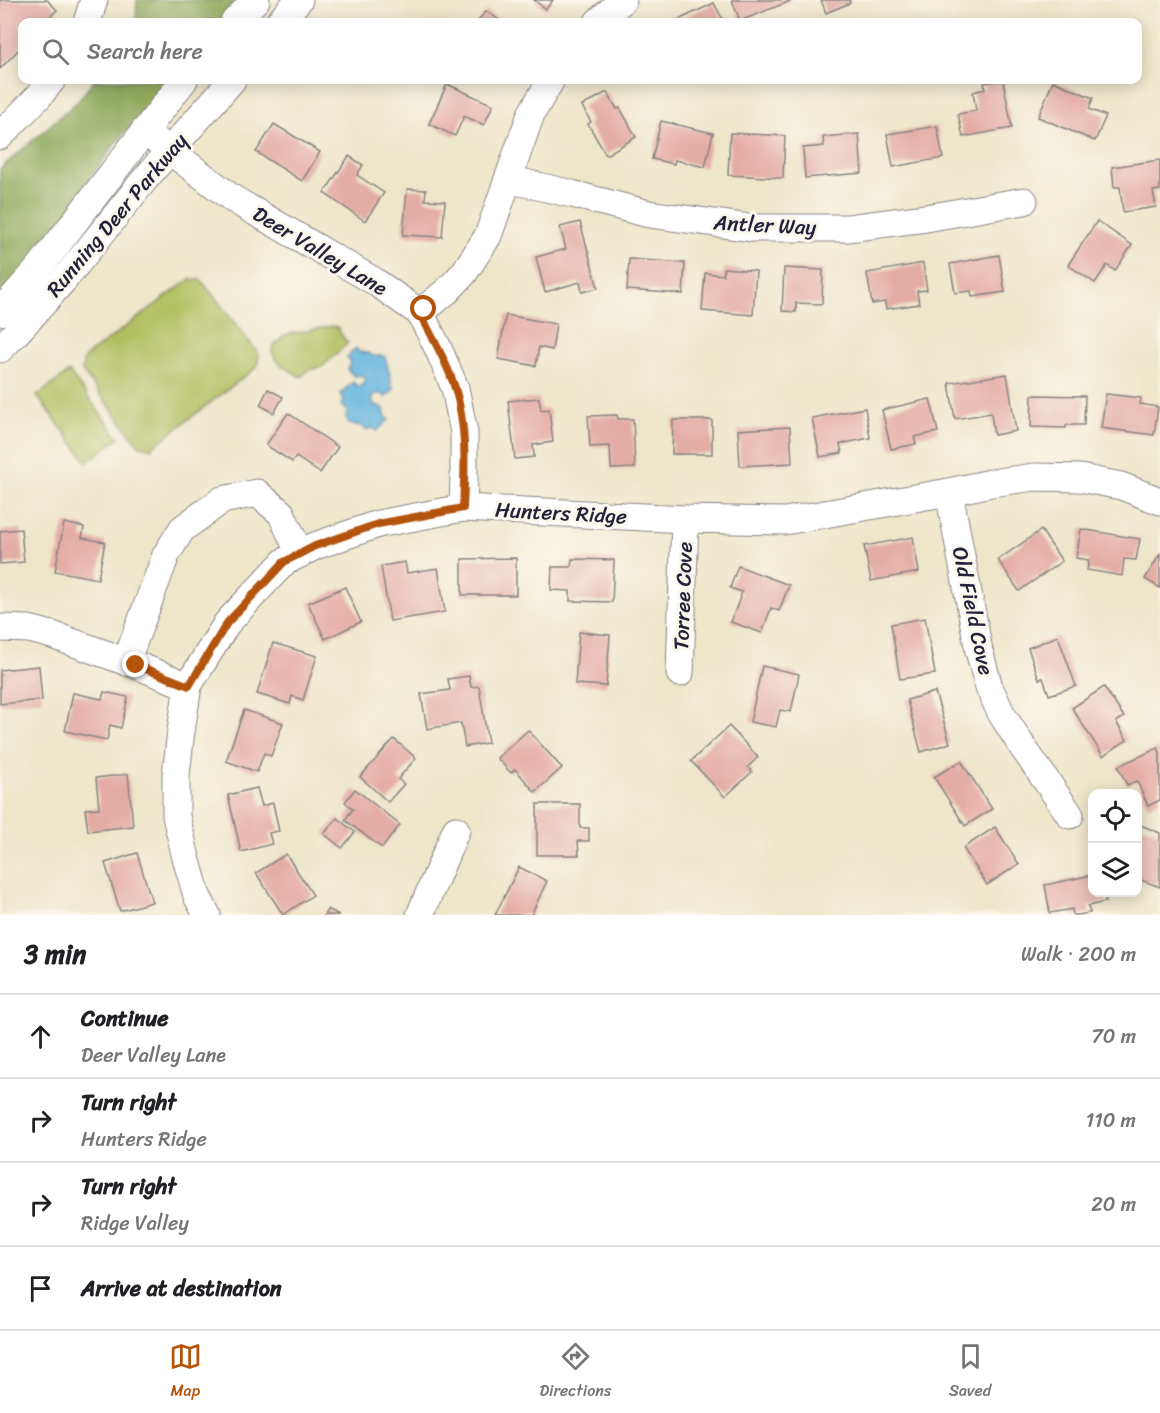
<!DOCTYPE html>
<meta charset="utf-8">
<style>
:root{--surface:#fff;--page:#f6f6f6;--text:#202124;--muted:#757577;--line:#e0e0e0;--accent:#b45309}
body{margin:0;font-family:Sriracha,sans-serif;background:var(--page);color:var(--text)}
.controls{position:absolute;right:18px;bottom:18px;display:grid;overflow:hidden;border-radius:12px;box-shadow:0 3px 15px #0003}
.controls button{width:54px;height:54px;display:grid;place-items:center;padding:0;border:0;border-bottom:2px solid var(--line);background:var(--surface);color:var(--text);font:30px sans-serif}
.stop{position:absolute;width:18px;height:18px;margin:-14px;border:4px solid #b45309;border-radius:50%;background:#fff}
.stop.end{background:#b45309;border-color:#fff;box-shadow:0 2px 6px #0008}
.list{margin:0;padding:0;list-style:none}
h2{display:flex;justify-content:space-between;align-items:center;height:78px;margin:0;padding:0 24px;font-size:26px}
h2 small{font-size:20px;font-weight:400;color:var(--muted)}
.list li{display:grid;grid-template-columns:39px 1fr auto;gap:18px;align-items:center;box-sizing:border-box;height:84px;padding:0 24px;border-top:2px solid var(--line)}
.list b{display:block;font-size:22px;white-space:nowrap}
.list p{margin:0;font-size:20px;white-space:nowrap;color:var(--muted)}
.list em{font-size:20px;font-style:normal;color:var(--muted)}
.icon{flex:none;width:33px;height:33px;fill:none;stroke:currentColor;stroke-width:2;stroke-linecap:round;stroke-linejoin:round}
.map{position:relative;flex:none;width:1160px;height:915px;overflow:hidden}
.search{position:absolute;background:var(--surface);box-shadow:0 3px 15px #0003;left:18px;right:18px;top:18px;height:66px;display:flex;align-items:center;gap:15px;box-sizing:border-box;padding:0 21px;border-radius:12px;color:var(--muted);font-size:22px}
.sheet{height:414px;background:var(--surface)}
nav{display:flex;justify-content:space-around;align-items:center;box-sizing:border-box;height:84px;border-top:2px solid var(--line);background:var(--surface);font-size:16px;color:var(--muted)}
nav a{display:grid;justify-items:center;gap:3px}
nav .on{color:var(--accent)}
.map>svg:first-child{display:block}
.green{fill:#b1bf61;stroke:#6a704e;stroke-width:1.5}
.forest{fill:#8ca657;stroke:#576449;stroke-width:1.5}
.water{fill:#60b3dc;stroke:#416a8c;stroke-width:1.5}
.building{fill:#e4ada4}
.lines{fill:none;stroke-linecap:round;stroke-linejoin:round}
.minor-casing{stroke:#888482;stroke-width:29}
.minor{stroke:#fff;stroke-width:27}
.route{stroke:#b45309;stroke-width:8}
.labels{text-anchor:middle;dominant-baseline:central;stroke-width:6;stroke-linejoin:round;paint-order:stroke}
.street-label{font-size:21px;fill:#22223b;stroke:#fbf7ec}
</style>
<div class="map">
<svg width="1160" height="915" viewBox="0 0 1160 915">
<rect width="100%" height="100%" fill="#fbf7ec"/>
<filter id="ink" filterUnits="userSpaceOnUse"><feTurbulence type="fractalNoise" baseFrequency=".0167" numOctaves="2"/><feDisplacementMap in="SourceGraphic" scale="12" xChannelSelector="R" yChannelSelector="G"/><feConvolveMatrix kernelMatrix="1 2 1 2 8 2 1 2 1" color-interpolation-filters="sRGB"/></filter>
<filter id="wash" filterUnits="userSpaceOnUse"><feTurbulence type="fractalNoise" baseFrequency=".008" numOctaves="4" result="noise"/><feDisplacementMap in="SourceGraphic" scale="24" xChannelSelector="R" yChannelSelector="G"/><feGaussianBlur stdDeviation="1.35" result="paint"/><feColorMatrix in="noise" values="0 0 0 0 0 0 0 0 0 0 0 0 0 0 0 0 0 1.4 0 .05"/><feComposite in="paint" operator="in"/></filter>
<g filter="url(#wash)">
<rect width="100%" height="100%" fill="#eee6c9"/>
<g class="green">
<polygon points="190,279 201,280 259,354 257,367 151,448 140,446 82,371 84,358"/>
<path d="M332 326 337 327C341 333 342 338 348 343L322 367 308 370 301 377 281 365 275 358 272 352V348L285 335Z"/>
<polygon points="69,372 119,438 87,462 37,396"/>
</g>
<g class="forest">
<polygon points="137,0 243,0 222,22 135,22 136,21"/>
<polygon points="94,80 172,80 115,144 77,197 33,268 0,294 0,169 79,100"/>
</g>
<path class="water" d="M356 348 359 352 368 353 373 356H384C388 361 386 363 388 368 390 375 392 377 391 385L394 389 386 397 380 393 375 395 372 397 373 403 376 406H380L384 409 385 415 389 420 377 431 373 428 366 430 361 425 356 426 349 424 346 417 347 411 341 405 344 401 340 394 353 382 357 386H360L365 382V379L363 375 354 376 347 369 351 362 347 357Z"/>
<g id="blocks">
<g class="building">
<polygon points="0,0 47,0 57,10 45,22 22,22 22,46 0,69"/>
<polygon points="534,0 553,0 546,9"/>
<polygon points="732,0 793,0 740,21"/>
<polygon points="821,0 849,0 850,3 826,13"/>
<polygon points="714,3 724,22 674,22"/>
<polygon points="486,11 502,22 477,22"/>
<polygon points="1003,80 1012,128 963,137 958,114 976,111 973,92 985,89 984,83"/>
<polygon points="1053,81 1093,98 1089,109 1106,116 1095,141 1038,117"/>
<polygon points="447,84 493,105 484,125 464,116 455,136 429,124"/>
<polygon points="607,92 617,109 620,108 636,137 606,155 588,124 591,122 582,106"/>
<polygon points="661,121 713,133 705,167 675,160 674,164 652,159"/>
<polygon points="274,124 320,152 302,181 256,152"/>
<polygon points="937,126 943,158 893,167 887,134"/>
<polygon points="730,133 785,136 783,178 728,175"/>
<polygon points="859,134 862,173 805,178 803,148 824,146 823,137"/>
<polygon points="349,156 363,165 357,175 384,193 365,221 324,193"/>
<polygon points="1160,160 1160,190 1153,191 1156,207 1123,212 1120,187 1114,187 1112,167"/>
<polygon points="407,189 426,190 425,200 445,201 442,237 403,235"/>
<polygon points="1097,221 1132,245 1115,271 1107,265 1095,283 1068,265"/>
<polygon points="580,222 598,288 582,292 580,282 545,292 536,257 566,249 560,227"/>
<polygon points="999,255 1005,292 972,297 971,291 955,293 950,264"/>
<polygon points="629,259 685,263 683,294 627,290"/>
<polygon points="923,263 927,290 917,291 919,304 886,309 885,302 872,304 867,273"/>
<polygon points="724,268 756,271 753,315 702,311 705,273 723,275"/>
<polygon points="784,268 823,270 822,304 796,303 796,312 782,311"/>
<polygon points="506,315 556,324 552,350 539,347 536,366 498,359"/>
<polygon points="1007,374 1016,431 994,435 991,413 955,419 949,383"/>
<polygon points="268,389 283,397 274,413 260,405"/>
<polygon points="1106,394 1141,398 1140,404 1158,407 1154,435 1101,428"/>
<polygon points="1032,395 1085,396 1084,425 1066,425 1066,428 1031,427"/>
<polygon points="539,398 541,410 549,409 553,442 533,445 534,457 515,459 508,401"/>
<polygon points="930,399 938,432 914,437 916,444 891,449 882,410"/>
<polygon points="865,408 870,438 840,444 842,453 820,457 812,418"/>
<polygon points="288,413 338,447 320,473 296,457 292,462 266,445"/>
<polygon points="617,415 618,419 633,419 635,468 611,469 610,446 590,447 588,416"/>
<polygon points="673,420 712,420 712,454 672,454"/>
<polygon points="790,427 792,463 740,466 738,430"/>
<polygon points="64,523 84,527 82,538 105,542 98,579 55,571"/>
<polygon points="21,529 24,562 0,564 0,531"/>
<polygon points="1081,529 1140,539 1136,560 1124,559 1122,576 1087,570 1089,560 1076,558"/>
<polygon points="1041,530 1062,561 1019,591 998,560"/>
<polygon points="913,537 919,572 871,581 864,546"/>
<polygon points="1160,554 1160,588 1145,579"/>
<polygon points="516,558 516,595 462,595 462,559"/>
<polygon points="572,559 614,560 612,602 570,601 570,591 551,590 552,567 571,567"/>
<polygon points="405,562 407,573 438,568 445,612 390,621 381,566"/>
<polygon points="738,566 789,585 779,611 771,608 762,633 731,622 742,592 730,588"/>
<polygon points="345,587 361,622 325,639 308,603"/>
<polygon points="925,618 935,674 900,679 891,624"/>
<polygon points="579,632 610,635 606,686 575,684"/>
<polygon points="1058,636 1076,686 1049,695 1043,678 1039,679 1028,648"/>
<polygon points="273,643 317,656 303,700 292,696 290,704 257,694"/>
<polygon points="39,666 42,700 0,704 0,670"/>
<polygon points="762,666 799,674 791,712 780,710 776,727 750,722"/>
<polygon points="469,676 471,687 479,686 488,743 465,747 461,723 427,729 421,694 450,690 448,679"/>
<polygon points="1104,687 1124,717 1116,722 1127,740 1103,756 1072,708"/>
<polygon points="104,692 128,697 121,728 110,725 107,740 65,731 73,693 102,699"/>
<polygon points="935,692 950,743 921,752 907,700"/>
<polygon points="244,710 283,723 271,756 264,753 257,772 226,761"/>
<polygon points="729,726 758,757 748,767 752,772 725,797 691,761"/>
<polygon points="528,730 562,768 535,792 515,769 511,773 497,758"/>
<polygon points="394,739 416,758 398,779 404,784 388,802 360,777"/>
<polygon points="1158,748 1160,753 1160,800 1148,806 1137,781 1127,785 1118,766"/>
<polygon points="961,761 992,809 965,826 934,777"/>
<polygon points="128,774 133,826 88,831 85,809 99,808 96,778"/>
<polygon points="257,788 262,806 273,803 279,831 269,833 272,844 241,852 228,795"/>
<polygon points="355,789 400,825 382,848 345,820 353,809 345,802"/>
<polygon points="537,804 580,804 580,828 589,828 589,841 578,841 579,855 537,855"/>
<polygon points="337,818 355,832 342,848 324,834"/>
<polygon points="1138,824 1160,833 1160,887 1138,879"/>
<polygon points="995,827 1019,864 987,885 963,848"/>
<polygon points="137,853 152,902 120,911 105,863"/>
<polygon points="286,854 313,895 283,915 256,873"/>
<polygon points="519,867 547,881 531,915 495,915"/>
<polygon points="1092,875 1092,892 1104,892 1106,902 1088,906 1090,913 1077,915 1073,915 1072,909 1050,913 1045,885"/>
<polygon points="328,909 339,915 324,915"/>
</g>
</g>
</g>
<g filter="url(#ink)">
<use href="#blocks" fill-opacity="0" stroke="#888482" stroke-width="1.5"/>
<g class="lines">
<g class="minor-casing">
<g id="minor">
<polyline points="87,22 94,0"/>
<polyline points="234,22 256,0"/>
<polyline points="279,22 299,0"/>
<polyline points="598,22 623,0"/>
<polyline points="144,131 233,199 374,281 420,313 438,348 455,388 464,432 464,477 463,508"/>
<polyline points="0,136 39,96 52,80"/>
<polyline points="508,179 572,194 649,214 751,228 848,228 926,218 1024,201"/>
<polyline points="0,312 39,268 184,80"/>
<polyline points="420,313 448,290 464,273 488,236 531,114 551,80"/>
<path d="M0 349C52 298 95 241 141 184 170 149 202 115 232 80"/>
<polyline points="949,492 979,651 989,687 1001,713 1022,746 1070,815"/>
<polyline points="0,628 29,629 52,635 136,665 188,686"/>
<polyline points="126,662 166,555 182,529 222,500 257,493 281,513 300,554"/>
<polyline points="680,673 685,519"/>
<polyline points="207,915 197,896 186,858 176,816 176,775 181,731 188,686 227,623 284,562 315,546 378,524 463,508 685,519 785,521 949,492 991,483 1035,477 1080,478 1121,486 1160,501"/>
<polyline points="420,915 456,830"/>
</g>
</g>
<use href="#minor" class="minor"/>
</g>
</g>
<g class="lines" filter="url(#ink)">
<path class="route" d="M136 665 189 686 227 623 284 562 315 546 378 524 463 508C465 468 467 427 455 388 447 362 432 337 420 313L424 309"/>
</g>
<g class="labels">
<g class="street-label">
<text transform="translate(117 215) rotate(-50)">Running Deer Parkway</text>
<text transform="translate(765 225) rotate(3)">Antler Way</text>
<text transform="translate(320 251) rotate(31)">Deer Valley Lane</text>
<text transform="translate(561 513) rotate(3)">Hunters Ridge</text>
<text transform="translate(683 596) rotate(-88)">Torree Cove</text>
<text transform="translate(973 611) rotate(78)">Old Field Cove</text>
</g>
</g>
</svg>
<div class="controls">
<button><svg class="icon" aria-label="locate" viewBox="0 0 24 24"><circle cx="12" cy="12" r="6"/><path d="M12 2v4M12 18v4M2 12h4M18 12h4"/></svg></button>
<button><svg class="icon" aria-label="layers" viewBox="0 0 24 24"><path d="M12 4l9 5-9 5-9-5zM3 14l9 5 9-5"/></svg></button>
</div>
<div class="stop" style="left:424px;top:309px"></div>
<div class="stop end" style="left:136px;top:665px"></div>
<div class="search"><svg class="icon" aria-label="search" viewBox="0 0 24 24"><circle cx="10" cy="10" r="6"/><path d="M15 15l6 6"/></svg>Search here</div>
</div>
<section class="sheet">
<h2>3 min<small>Walk · 200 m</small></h2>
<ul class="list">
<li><svg class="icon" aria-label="ahead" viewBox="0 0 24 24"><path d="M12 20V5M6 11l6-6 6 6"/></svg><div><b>Continue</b><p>Deer Valley Lane</p></div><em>70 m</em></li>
<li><svg class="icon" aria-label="right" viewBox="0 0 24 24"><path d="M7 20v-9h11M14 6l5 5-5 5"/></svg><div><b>Turn right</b><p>Hunters Ridge</p></div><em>110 m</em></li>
<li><svg class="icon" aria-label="right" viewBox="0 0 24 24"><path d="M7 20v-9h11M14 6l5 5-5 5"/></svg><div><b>Turn right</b><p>Ridge Valley</p></div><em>20 m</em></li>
<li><svg class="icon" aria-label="arrive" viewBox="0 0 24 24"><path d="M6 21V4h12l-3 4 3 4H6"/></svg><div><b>Arrive at destination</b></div></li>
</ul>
</section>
<nav>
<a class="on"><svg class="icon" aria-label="map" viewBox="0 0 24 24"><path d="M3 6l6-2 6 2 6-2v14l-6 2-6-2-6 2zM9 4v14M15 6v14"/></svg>Map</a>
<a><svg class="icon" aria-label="directions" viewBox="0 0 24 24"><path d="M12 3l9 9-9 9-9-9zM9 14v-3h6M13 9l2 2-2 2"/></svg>Directions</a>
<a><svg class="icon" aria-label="saved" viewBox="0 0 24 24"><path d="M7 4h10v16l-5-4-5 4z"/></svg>Saved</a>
</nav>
